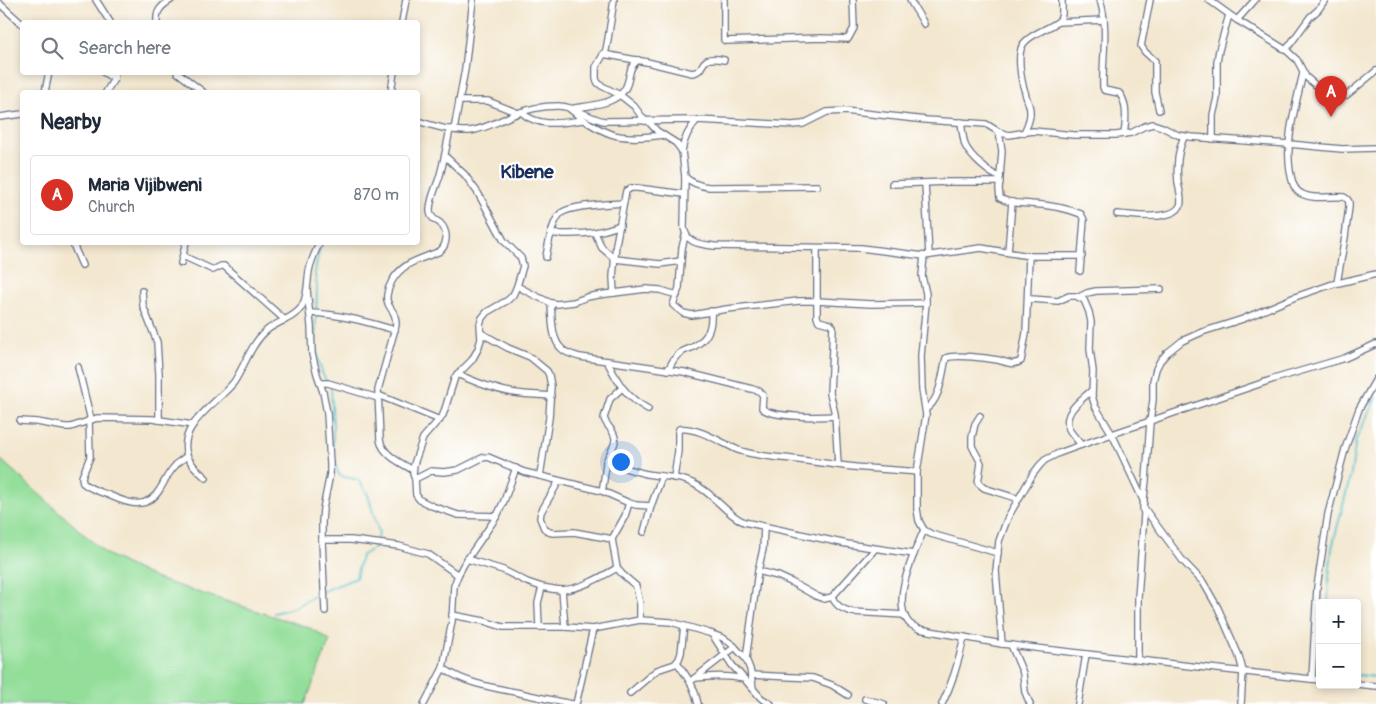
<!DOCTYPE html>
<meta charset="utf-8">
<style>
:root{--surface:#fff;--page:#f2f2f3;--text:#1f2937;--muted:#747a83;--line:#e0e1e3;--accent:#d93025}
body{margin:0;font-family:Pangolin,sans-serif;background:var(--page);color:var(--text)}
.controls{position:absolute;right:15px;bottom:15px;display:grid;overflow:hidden;border-radius:5px;box-shadow:0 2px 8px #0003}
.controls button{width:45px;height:45px;display:grid;place-items:center;padding:0;border:0;border-bottom:1px solid var(--line);background:var(--surface);color:var(--text);font:25px sans-serif}
.you{position:absolute;left:620px;top:461px;width:18px;height:18px;margin:-12px;border:4px solid #fff;border-radius:50%;background:#1a73e8;box-shadow:0 0 0 8px #1a73e833}
.badge{display:grid;place-items:center;width:32px;height:32px;border-radius:50%;background:var(--accent);color:#fff;font-size:16px;font-weight:700}
.pin{position:absolute;translate:-50% -41px;filter:drop-shadow(0 1px 2px #0008)}
.pin::after{content:'';position:absolute;top:26px;width:18px;height:15px;background:inherit;clip-path:polygon(0 0,100% 0,50% 100%)}
.list{margin:0;padding:0;list-style:none}
h2{display:flex;justify-content:space-between;align-items:center;height:65px;margin:0;padding:0 20px;font-size:21px}
h2 small{font-size:16px;font-weight:400;color:var(--muted)}
.list li{display:grid;grid-template-columns:32px 1fr auto;gap:15px;align-items:center;box-sizing:border-box;height:80px;margin:0 10px 10px;padding:0 10px;border:1px solid var(--line);border-radius:5px}
.list b{display:block;font-size:19px;white-space:nowrap}
.list p{margin:0;font-size:16px;white-space:nowrap;color:var(--muted)}
.list em{font-size:16px;font-style:normal;color:var(--muted)}
.icon{flex:none;width:28px;height:28px;fill:none;stroke:currentColor;stroke-width:2;stroke-linecap:round;stroke-linejoin:round}
.map{position:relative;flex:none;width:1376px;height:704px;overflow:hidden}
.search{position:absolute;background:var(--surface);box-shadow:0 2px 8px #0003;left:20px;top:20px;width:400px;height:55px;display:flex;align-items:center;gap:12px;box-sizing:border-box;padding:0 18px;border-radius:5px;color:var(--muted);font-size:19px}
.panel{position:absolute;background:var(--surface);box-shadow:0 2px 8px #0003;left:20px;top:90px;width:400px;height:155px;border-radius:5px}
.map>svg:first-child{display:block}
.green{fill:#93de99;stroke:#57867c}
.lines{fill:none;stroke-linecap:round;stroke-linejoin:round}
.stream{stroke:#50bdc9;stroke-width:2}
.minor-casing{stroke:#676f86;stroke-width:8}
.minor{stroke:#fff;stroke-width:5.5}
.labels{text-anchor:middle;dominant-baseline:central;stroke-width:4.5;stroke-linejoin:round;paint-order:stroke}
.quarter-label{font-size:19px;font-weight:bold;fill:#1b2f5e;stroke:#fff}
</style>
<div class="map">
<svg width="1376" height="704" viewBox="0 0 1376 704">
<rect width="100%" height="100%" fill="#fff"/>
<filter id="ink" filterUnits="userSpaceOnUse"><feTurbulence type="fractalNoise" baseFrequency=".02" numOctaves="2"/><feDisplacementMap in="SourceGraphic" scale="10" xChannelSelector="R" yChannelSelector="G"/><feConvolveMatrix kernelMatrix="1 2 1 2 8 2 1 2 1" color-interpolation-filters="sRGB"/></filter>
<filter id="wash" filterUnits="userSpaceOnUse"><feTurbulence type="fractalNoise" baseFrequency=".0096" numOctaves="4" result="noise"/><feDisplacementMap in="SourceGraphic" scale="20" xChannelSelector="R" yChannelSelector="G"/><feGaussianBlur stdDeviation="1.12" result="paint"/><feColorMatrix in="noise" values="0 0 0 0 0 0 0 0 0 0 0 0 0 0 0 0 0 1.4 0 .05"/><feComposite in="paint" operator="in"/></filter>
<g filter="url(#wash)">
<rect width="100%" height="100%" fill="#f3e7cf"/>
<polygon class="green" points="0,459 106,554 157,579 310,628 330,640 305,704 0,704"/>
<g class="lines">
<g class="stream">
<path d="M320 247C319 253 315 268 315 274 315 278 317 282 317 286 317 315 310 357 327 382"/>
<polyline points="1328,603 1329,577 1332,548 1351,474 1356,439 1376,398"/>
<polyline points="274,613 293,608 321,592 356,578 361,556 374,548 379,533 368,495 359,480 340,476 337,471 336,465 333,459 333,426 331,388 330,386"/>
<polyline points="1357,675 1376,677"/>
</g>
</g>
</g>
<g filter="url(#ink)">
<g class="lines">
<g class="minor-casing">
<g id="minor">
<polyline points="96,0 110,22"/>
<polyline points="614,0 608,39 606,50 596,67 596,79 598,83 602,86 620,95 634,106 645,121"/>
<polyline points="724,0 724,40 726,41 822,38 848,39 854,28 853,0"/>
<path d="M910 0C914 8 920 16 924 24"/>
<path d="M1100 0C1109 28 1102 58 1103 87L1104 90 1119 93C1128 103 1126 122 1124 134"/>
<polyline points="1150,0 1141,46 1145,52 1155,61 1155,92 1159,110"/>
<polyline points="1209,0 1237,20 1286,50 1297,60 1306,77 1319,88 1334,94 1341,96 1347,95 1376,71"/>
<polyline points="0,4 22,24"/>
<polyline points="1237,20 1255,0"/>
<path d="M157 22C156 11 161 6 171 0"/>
<polyline points="402,22 406,0"/>
<polyline points="1058,22 1104,20"/>
<polyline points="1286,50 1310,17 1318,10 1325,0"/>
<path d="M603 54 647 62 692 73C704 71 699 65 707 60 711 58 719 59 724 60"/>
<polyline points="103,72 114,79"/>
<polyline points="177,72 203,92"/>
<path d="M1303 73C1296 105 1285 138 1290 171 1292 180 1293 190 1302 194 1314 200 1330 196 1344 197L1347 199 1349 202V207L1345 237 1337 283"/>
<polyline points="45,92 49,72"/>
<polyline points="106,92 114,79 115,72"/>
<polyline points="391,92 394,72"/>
<polyline points="459,101 488,101 518,113"/>
<path d="M575 108C594 105 623 104 628 81 631 70 629 68 638 60"/>
<path d="M570 109C580 118 597 129 611 134 625 139 648 137 663 135"/>
<path d="M521 112C539 128 561 123 583 120"/>
<polyline points="0,117 22,114"/>
<path d="M418 121C433 126 453 132 470 131 485 129 499 121 513 115 527 109 542 106 558 106 575 106 588 118 604 121L697 120 792 125 803 124 827 112 845 111 926 120 986 124 999 132 1009 135 1033 131 1074 135H1116L1131 133 1145 126 1153 124 1162 127 1178 135 1191 137 1289 144 1342 149 1376 148"/>
<path d="M648 121 657 131 676 143 682 151 685 177 684 228C687 244 700 244 714 246L861 248 924 256 981 248 1029 256H1082"/>
<path d="M961 122C962 130 963 138 965 145 970 156 989 174 1000 177"/>
<polyline points="454,130 465,69 473,0"/>
<path d="M999 132 1002 151 999 189 1000 198C1009 204 1021 203 1031 204 1047 205 1066 208 1081 214L1084 220 1080 271"/>
<path d="M1024 133C1027 126 1031 119 1030 111 1030 104 1026 99 1025 92 1021 81 1016 52 1024 43 1033 32 1050 29 1060 20L1062 14V0"/>
<polyline points="1213,139 1213,115 1217,98 1217,62 1219,50 1229,15"/>
<path d="M682 151C684 138 689 130 697 120"/>
<polyline points="445,156 465,175 478,193 504,241 521,258 523,266 517,286 513,295 508,300 487,312 482,318 480,324 481,339 478,349 472,360 455,377 443,415 423,438 414,464 413,474 415,479 416,495 420,500 432,506 458,515 497,516"/>
<path d="M685 177C692 183 699 186 709 187L817 186"/>
<polyline points="925,183 929,255"/>
<polyline points="892,184 949,182 1000,182"/>
<path d="M1117 214C1132 215 1149 218 1164 215 1170 214 1177 212 1180 206 1183 199 1179 190 1178 183 1176 168 1178 150 1184 137"/>
<polyline points="595,233 602,248 615,259 660,264 681,261"/>
<path d="M551 234C576 234 596 235 620 225"/>
<polyline points="685,236 682,248 679,288 673,305 683,313 692,315 727,309 799,301 817,301 871,304 926,303"/>
<polyline points="72,242 82,265"/>
<path d="M817 248V317L819 321 830 324 833 327 830 393 835 414 838 465C864 469 891 469 917 472"/>
<polyline points="1008,252 1012,202"/>
<polyline points="183,256 213,270 221,266 224,266 285,320"/>
<polyline points="924,256 922,276 926,294 926,303 921,356 922,389 926,415 917,472 917,509 919,521 924,530 931,534 998,553"/>
<path d="M546 257C548 245 552 221 561 213 572 205 609 204 623 203"/>
<polyline points="181,263 186,242"/>
<polyline points="517,286 536,296 551,303 557,304 574,302 587,297 598,295 646,289 660,290 677,295"/>
<polyline points="307,290 311,326 312,354 317,374 323,392 327,413 330,464 330,474 323,509 322,522 322,540 325,611"/>
<polyline points="142,291 143,306 157,342 159,374 159,420"/>
<polyline points="614,293 613,277 616,244 626,191 631,188 637,188 684,194"/>
<polyline points="1079,297 1087,293 1096,291 1161,289"/>
<polyline points="1028,300 1031,299 1058,301 1069,296 1076,296 1084,300 1089,312 1091,322 1090,349 1093,371 1092,396 1095,406 1112,434 1144,502"/>
<path d="M551 303C552 316 551 340 562 349 567 354 574 355 580 357L684 372 752 389 759 391 763 395 762 408C771 418 821 417 835 416"/>
<path d="M310 313C339 314 367 322 395 330"/>
<polyline points="481,333 508,348 530,357 547,371 549,375 551,386 549,418 540,476"/>
<path d="M607 361C618 383 626 397 648 409"/>
<polyline points="78,367 91,420"/>
<path d="M668 370C671 364 674 357 680 353 684 350 690 349 695 346 709 337 712 327 711 311"/>
<path d="M457 374C478 383 500 392 523 394 532 395 541 395 551 396"/>
<polyline points="320,383 328,383 378,398"/>
<polyline points="378,395 440,420"/>
<path d="M926 409C941 399 942 374 946 358 956 354 986 358 998 360 1006 362 1013 366 1021 361L1026 333 1029 256"/>
<polyline points="980,416 975,424 972,437 972,446 981,463 978,483 984,488 1019,499"/>
<path d="M89 420 90 457 82 477 83 483C91 490 102 492 111 496 129 504 148 510 160 489 165 481 168 473 175 466 178 462 183 459 187 456"/>
<polyline points="20,421 37,422 65,427 71,427 97,418 153,419 193,425"/>
<path d="M1081 445C1078 440 1072 435 1069 429 1062 413 1081 400 1091 391"/>
<path d="M606 462C620 466 633 471 647 474 662 477 679 476 692 483 713 492 724 513 744 522L847 544 914 554"/>
<path d="M413 470C401 463 383 455 380 440L378 390 396 325C396 309 389 311 387 300 386 293 389 287 392 281 404 261 420 260 440 251 448 244 448 231 440 223 436 220 431 219 430 212 429 200 437 186 440 175 444 160 447 145 450 129"/>
<path d="M206 478C199 472 190 464 187 455 177 425 219 402 234 382 245 365 251 344 266 331 277 321 292 320 301 308 308 296 307 284 309 271 311 261 315 252 320 242"/>
<path d="M674 478 678 451V432L679 429C696 426 722 443 738 450 755 456 774 457 792 459 807 461 823 463 838 465"/>
<polyline points="415,479 431,471 444,472 458,470 482,458 488,457 524,472 602,491 629,503 636,505 651,506"/>
<polyline points="559,481 541,512 540,518 544,528 549,532 553,533 574,532 612,539"/>
<path d="M602 491C604 483 605 468 607 460 609 453 616 446 615 438 614 430 606 426 604 418L610 399 622 388"/>
<polyline points="629,503 625,516 612,539 617,568 622,574 636,586 640,604 640,620"/>
<polyline points="1144,508 1183,561 1203,582 1218,608 1239,656 1243,671 1241,704"/>
<path d="M924 530C915 551 890 602 909 623 912 626 916 627 919 629L1002 644 1190 666 1320 680"/>
<polyline points="644,532 651,506 662,476"/>
<polyline points="322,540 351,540 399,546 428,554 458,575"/>
<polyline points="467,559 503,570 527,582 542,587 538,603 539,627"/>
<polyline points="758,571 778,576 791,582 816,596 824,599 832,597 875,549"/>
<path d="M542 587C548 588 555 590 562 590 581 589 601 577 617 568"/>
<polyline points="562,590 565,627"/>
<path d="M832 597C836 606 842 609 852 612L905 615"/>
<polyline points="452,615 484,621 503,627 565,627 593,629 640,620 671,622 709,633 723,638 733,645 746,659 750,669 753,688"/>
<polyline points="712,634 732,665 761,698 771,704"/>
<polyline points="1002,644 996,571 999,541 1008,517 1033,474 1040,465 1045,460 1059,453 1112,434 1274,379 1345,358 1376,344"/>
<polyline points="1011,645 1023,673 1025,692 1030,704"/>
<polyline points="746,659 758,571 763,549 764,527"/>
<polyline points="1138,660 1138,597 1144,514 1143,507 1146,480 1150,422 1153,400 1153,381 1156,369 1160,361 1167,353 1182,341 1202,332 1243,319 1295,297 1330,285 1376,274"/>
<path d="M677 662C687 678 694 684 698 704"/>
<path d="M443 668C465 684 495 688 520 693 538 697 555 701 573 704"/>
<polyline points="751,675 813,678 832,685 848,695"/>
<path d="M695 678C712 676 727 675 744 679"/>
<polyline points="1312,679 1317,587 1328,514 1345,449 1359,409 1376,379"/>
<polyline points="691,681 735,647"/>
<polyline points="1357,684 1376,686"/>
<polyline points="630,693 657,670 675,664 679,659 681,653 684,626"/>
<polyline points="865,699 884,704"/>
<polyline points="424,704 443,668 452,621 454,586 458,575 464,564 497,516 504,501 516,468"/>
<polyline points="576,704 593,629"/>
<path d="M942 704C953 682 959 661 964 637"/>
<polyline points="1078,704 1086,654"/>
</g>
</g>
<use href="#minor" class="minor"/>
</g>
</g>
<g class="labels">
<g class="quarter-label">
<text x="527" y="172">Kibene</text>
</g>
</g>
</svg>
<div class="controls">
<button>+</button>
<button>−</button>
</div>
<div class="you"></div>
<div class="pin badge" style="left:1331px;top:117px">A</div>
<div class="search"><svg class="icon" aria-label="search" viewBox="0 0 24 24"><circle cx="10" cy="10" r="6"/><path d="M15 15l6 6"/></svg>Search here</div>
<section class="panel">
<h2>Nearby<small></small></h2>
<ul class="list">
<li><span class="badge">A</span><div><b>Maria Vijibweni</b><p>Church</p></div><em>870 m</em></li>
</ul>
</section>
</div>
